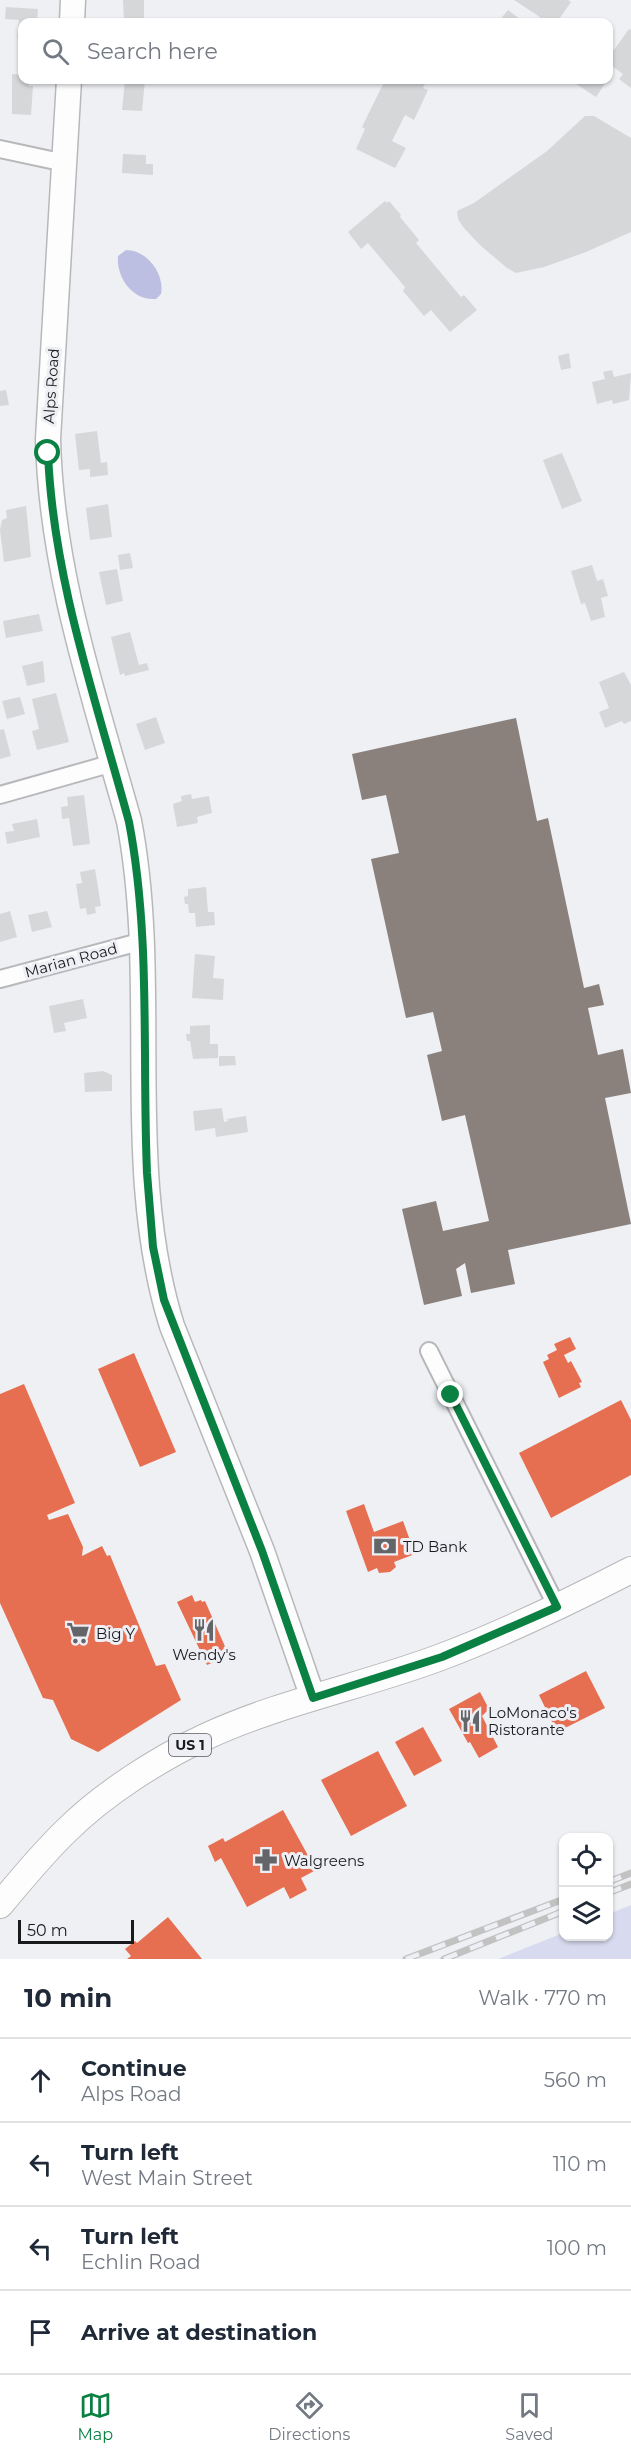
<!DOCTYPE html>
<meta charset="utf-8">
<style>
:root{--surface:#fff;--page:#f6f6f7;--text:#1f2937;--muted:#747a83;--line:#e0e1e3;--accent:#0b8043}
body{margin:0;font-family:Montserrat,sans-serif;background:var(--page);color:var(--text)}
.controls{position:absolute;right:18px;bottom:18px;display:grid;overflow:hidden;border-radius:12px;box-shadow:0 2px 4px #0004}
.controls button{width:54px;height:54px;display:grid;place-items:center;padding:0;border:0;border-bottom:2px solid var(--line);background:var(--surface);color:var(--text);font:30px sans-serif}
.scale{position:absolute;left:18px;bottom:15px;width:116px;box-sizing:border-box;padding-left:6px;border:3px solid #191a1c;border-top:0;font-size:16px;line-height:21px;white-space:nowrap;color:#191a1c;-webkit-text-stroke:4px #eeeff5;paint-order:stroke}
.stop{position:absolute;width:18px;height:18px;margin:-14px;border:4px solid #0b8043;border-radius:50%;background:#fff}
.stop.end{background:#0b8043;border-color:#fff;box-shadow:0 2px 6px #0008}
.list{margin:0;padding:0;list-style:none}
h2{display:flex;justify-content:space-between;align-items:center;height:78px;margin:0;padding:0 24px;font-size:26px}
h2 small{font-size:20px;font-weight:400;color:var(--muted)}
.list li{display:grid;grid-template-columns:39px 1fr auto;gap:18px;align-items:center;box-sizing:border-box;height:84px;padding:0 24px;border-top:2px solid var(--line)}
.list b{display:block;font-size:22px;white-space:nowrap}
.list p{margin:0;font-size:20px;white-space:nowrap;color:var(--muted)}
.list em{font-size:20px;font-style:normal;color:var(--muted)}
.icon{flex:none;width:33px;height:33px;fill:none;stroke:currentColor;stroke-width:2;stroke-linecap:round;stroke-linejoin:round}
.map{position:relative;flex:none;width:631px;height:1959px;overflow:hidden}
.search{position:absolute;background:var(--surface);box-shadow:0 2px 4px #0004;left:18px;right:18px;top:18px;height:66px;display:flex;align-items:center;gap:15px;box-sizing:border-box;padding:0 21px;border-radius:12px;color:var(--muted);font-size:22px}
.sheet{height:414px;background:var(--surface)}
nav{display:flex;justify-content:space-around;align-items:center;box-sizing:border-box;height:84px;border-top:2px solid var(--line);background:var(--surface);font-size:16px;color:var(--muted)}
nav a{display:grid;justify-items:center;gap:3px}
nav .on{color:var(--accent)}
.map>svg:first-child{display:block}
.green{fill:#d8dbef}
.water{fill:#bcbfe1}
.shops{fill:#e76f51}
.industry{fill:#8a817c}
.building{fill:#d6d7d9}
.lines{fill:none;stroke-linecap:round;stroke-linejoin:round}
.street-casing{stroke:#b8b8bb;stroke-width:20}
.secondary-casing{stroke:#b8b8bb;stroke-width:27}
.primary-casing{stroke:#b8b8bb;stroke-width:28}
.street{stroke:#fdfdfd;stroke-width:16}
.secondary{stroke:#fdfdfd;stroke-width:24}
.primary{stroke:#fdfdfd;stroke-width:26}
.rail-casing{stroke:#c2c2c3;stroke-width:7}
.rail{stroke:#eeeff5;stroke-width:4.5;stroke-dasharray:14;stroke-linecap:butt}
.route{stroke:#0b8043;stroke-width:8}
.labels{text-anchor:middle;dominant-baseline:central;stroke-width:6;stroke-linejoin:round;paint-order:stroke}
.shield{fill:#eeeff5;stroke:#595a5d;stroke-width:1.5}
.shield-label{font-size:14px;font-weight:bold;fill:#191a1c}
.street-label{font-size:15px;fill:#191a1c;stroke:#eeeff5}
.poi-label{font-size:15px;fill:#191a1c;stroke:#eeeff5;text-anchor:start}
</style>
<div class="map">
<svg width="631" height="1959" viewBox="0 0 631 1959">
<rect width="100%" height="100%" fill="#eff0f4"/>
<polygon class="green" points="631,1905 631,1959 498,1959 563,1933 564,1936 608,1936 609,1914"/>
<path class="water" d="M126 250C147 250 165 274 161 294L156 299C133 301 116 278 118 256Z"/>
<g class="shops">
<polygon points="570,1337 576,1349 564,1355 568,1363 571,1361 582,1382 579,1383 581,1387 559,1398 543,1362 549,1359 547,1355 557,1350 554,1344"/>
<polygon points="134,1353 176,1452 140,1467 98,1369"/>
<polygon points="24,1384 75,1503 47,1515 49,1520 68,1514 83,1547 82,1556 102,1546 107,1556 110,1555 156,1666 165,1664 181,1700 98,1752 71,1739 53,1700 43,1698 0,1603 0,1394"/>
<polygon points="621,1400 631,1420 631,1475 551,1518 519,1453"/>
<polygon points="364,1504 374,1532 403,1521 415,1554 394,1562 396,1567 390,1572 379,1573 377,1568 368,1572 346,1511"/>
<polygon points="192,1595 195,1602 201,1600 202,1602 205,1601 227,1651 222,1654 223,1658 207,1665 177,1602"/>
<polygon points="586,1671 605,1708 557,1732 539,1695"/>
<polygon points="480,1692 489,1709 482,1716 498,1747 479,1758 470,1742 468,1743 449,1709"/>
<polygon points="423,1727 442,1761 414,1776 395,1742"/>
<polygon points="378,1751 407,1806 351,1836 321,1780"/>
<polygon points="283,1810 316,1870 301,1878 307,1890 290,1899 284,1887 247,1907 221,1858 215,1862 208,1846 223,1838 225,1842"/>
<polygon points="168,1917 202,1959 127,1959 131,1956 125,1949 135,1941 137,1943"/>
</g>
<polygon class="industry" points="516,718 537,821 548,818 584,988 599,984 604,1005 588,1008 598,1055 623,1049 631,1093 605,1098 631,1224 508,1250 515,1284 471,1293 465,1263 456,1269 462,1296 424,1305 402,1209 436,1201 443,1231 489,1221 465,1115 442,1121 427,1055 442,1051 433,1012 406,1018 371,859 399,853 386,795 362,800 352,754"/>
<g class="building">
<polygon points="123,0 144,0 144,22 124,22"/>
<polygon points="514,0 568,0 571,2 557,22 543,22 538,19 540,17"/>
<polygon points="6,7 38,9 37,22 22,22 22,38 17,38 19,20 5,19"/>
<polygon points="508,10 524,22 498,22"/>
<polygon points="629,29 631,30 631,88 619,79 623,74 608,63 608,58"/>
<polygon points="12,74 22,75 22,80 30,80 29,86 33,86 31,115 12,114"/>
<polygon points="125,80 145,80 142,111 122,110"/>
<polygon points="385,80 427,80 423,88 428,90 414,120 405,115 392,141 406,148 395,168 356,149 365,129 362,127"/>
<polygon points="570,80 603,80 606,82 596,97"/>
<polygon points="585,116 594,116 631,138 631,232 586,252 544,267 516,273 507,268 481,246 463,227 458,219 457,211 474,203 547,151"/>
<polygon points="123,154 146,155 146,164 153,164 153,175 122,173"/>
<polygon points="385,201 387,203 389,201 401,215 400,217 419,240 416,243 461,297 464,295 477,310 450,332 431,310 424,316 403,291 405,287 368,243 361,249 348,232"/>
<polygon points="569,353 571,368 561,370 558,356"/>
<polygon points="612,370 614,377 631,373 629,400 613,404 612,400 597,404 592,382 605,379 603,372"/>
<polygon points="6,390 9,405 0,406 0,391"/>
<polygon points="97,431 101,463 107,462 108,475 90,477 90,469 79,470 75,434"/>
<polygon points="562,453 582,501 562,509 543,460"/>
<polygon points="108,504 112,537 90,540 86,508"/>
<polygon points="26,506 31,557 4,562 0,530 2,520 7,518 6,510"/>
<polygon points="130,553 133,568 120,570 118,555"/>
<polygon points="592,565 597,581 603,579 608,596 601,598 605,617 591,621 585,603 581,604 571,571"/>
<polygon points="117,569 123,601 106,605 99,572"/>
<polygon points="39,614 43,631 6,638 3,621"/>
<polygon points="130,632 139,665 147,663 149,670 125,676 124,673 120,675 111,637"/>
<polygon points="43,661 45,682 27,686 22,666"/>
<polygon points="624,672 631,685 631,721 624,724 622,721 605,728 599,712 609,708 599,682"/>
<polygon points="56,693 69,742 37,750 32,731 39,729 32,699"/>
<polygon points="20,697 25,714 7,719 2,701"/>
<polygon points="156,717 165,743 145,750 136,724"/>
<polygon points="4,729 11,756 0,759 0,730"/>
<polygon points="191,794 192,799 209,796 212,813 197,817 198,823 177,827 173,804 182,801 181,796"/>
<polygon points="84,795 90,844 73,846 69,818 62,819 61,807 68,806 67,797"/>
<polygon points="37,819 40,837 7,844 5,832 14,831 12,824"/>
<polygon points="95,869 101,906 95,907 96,913 87,915 86,908 80,909 76,884 82,883 80,872"/>
<polygon points="206,887 208,912 214,912 215,925 196,927 195,913 189,913 188,904 185,904 184,897 188,896 188,889"/>
<polygon points="10,911 17,937 0,942 0,914"/>
<polygon points="47,911 52,927 32,932 28,915"/>
<polygon points="195,954 215,956 213,978 224,979 223,1000 192,998"/>
<polygon points="83,999 87,1018 64,1023 66,1031 54,1033 49,1006"/>
<polygon points="210,1025 210,1044 218,1044 218,1058 193,1059 190,1041 187,1041 186,1034 190,1034 190,1026"/>
<polygon points="219,1056 235,1056 236,1065 219,1066"/>
<polygon points="103,1071 112,1075 112,1091 85,1092 84,1073"/>
<polygon points="222,1108 224,1122 228,1121 227,1119 246,1116 248,1132 216,1137 215,1128 195,1131 193,1111"/>
</g>
<g class="lines">
<g class="street-casing">
<g id="street">
<polyline points="0,149 65,163"/>
<polyline points="0,795 113,763"/>
<polyline points="0,979 143,941"/>
<polyline points="429,1351 557,1607"/>
</g>
</g>
<g class="secondary-casing">
<g id="secondary">
<polyline points="72,22 73,0"/>
<path d="M69 80 48 439C51 571 94 696 129 821 161 988 121 1163 172 1326L262 1551 313 1698"/>
</g>
</g>
<g class="primary-casing">
<path id="primary" d="M0 1905C21 1880 42 1854 66 1831 103 1794 158 1759 205 1737 280 1702 364 1686 441 1657 507 1632 569 1602 631 1570"/>
</g>
<use href="#street" class="street"/>
<use href="#secondary" class="secondary"/>
<use href="#primary" class="primary"/>
<g class="rail-casing">
<g id="rail">
<polyline points="608,1882 631,1873"/>
<polyline points="608,1893 631,1884"/>
<polyline points="406,1959 564,1899"/>
<polyline points="444,1959 564,1911"/>
</g>
</g>
<use href="#rail" class="rail"/>
</g>
<g class="lines">
<path class="route" d="M48 453C53 579 96 700 129 822 151 937 142 1056 147 1173L153 1247 164 1300 262 1551 313 1698 442 1657 557 1607 451 1395"/>
</g>
<defs>
<g id="bank-bare" transform="scale(1.8)"><path d="M-6-4H6V4H-6ZM0-2.3a2.3 2.3 0 1 0 0 4.6a2.3 2.3 0 1 0 0-4.6Z" fill="#646568" stroke="#eeeff5" stroke-width="2.5" paint-order="stroke"/></g>
<g id="restaurant-bare" transform="scale(1.8)"><path d="M-5-6h1v4h1v-4h1v4h1v-4h1v5L-1.5 .5V6h-2V.5L-5-1ZM5-6V6H3V1.5H1.5Q1.5-4 5-6Z" fill="#646568" stroke="#eeeff5" stroke-width="2.5" paint-order="stroke"/></g>
<g id="supermarket-bare" transform="scale(1.8)"><path d="M-6-5.5h2.5l.6 2H6L4.5 2H-2.5L-4.4-4H-6ZM-1.5 3.2a1.3 1.3 0 1 0 .1 0ZM3 3.2a1.3 1.3 0 1 0 .1 0Z" fill="#646568" stroke="#eeeff5" stroke-width="2.5" paint-order="stroke"/></g>
<g id="pharmacy-bare" transform="scale(1.8)"><path d="M-2-6h4v4h4v4h-4v4h-4v-4h-4v-4h4Z" fill="#646568" stroke="#eeeff5" stroke-width="2.5" paint-order="stroke"/></g>
</defs>
<g fill-rule="evenodd">
<use href="#bank-bare" x="385" y="1546"/>
<use href="#restaurant-bare" x="204" y="1630"/>
<use href="#supermarket-bare" x="78" y="1633"/>
<use href="#restaurant-bare" x="470" y="1721"/>
<use href="#pharmacy-bare" x="266" y="1860"/>
</g>
<g class="labels">
<rect class="shield" x="169" y="1734" width="42" height="22" rx="4.5"/>
<g class="shield-label">
<text x="190" y="1745">US 1</text>
</g>
<g class="street-label">
<text transform="translate(51 386) rotate(-86)">Alps Road</text>
<text transform="translate(71 960) rotate(-15)">Marian Road</text>
</g>
<g class="poi-label">
<text x="403" y="1546">TD Bank</text>
<text x="96" y="1633">Big Y</text>
<text x="204" y="1654" text-anchor="middle">Wendy's</text>
<text x="488" y="1712">LoMonaco's<tspan x="488" dy="17">Ristorante</tspan></text>
<text x="284" y="1860">Walgreens</text>
</g>
</g>
</svg>
<div class="controls">
<button><svg class="icon" aria-label="locate" viewBox="0 0 24 24"><circle cx="12" cy="12" r="6"/><path d="M12 2v4M12 18v4M2 12h4M18 12h4"/></svg></button>
<button><svg class="icon" aria-label="layers" viewBox="0 0 24 24"><path d="M12 4l9 5-9 5-9-5zM3 14l9 5 9-5"/></svg></button>
</div>
<div class="scale">50 m</div>
<div class="stop" style="left:48px;top:453px"></div>
<div class="stop end" style="left:451px;top:1395px"></div>
<div class="search"><svg class="icon" aria-label="search" viewBox="0 0 24 24"><circle cx="10" cy="10" r="6"/><path d="M15 15l6 6"/></svg>Search here</div>
</div>
<section class="sheet">
<h2>10 min<small>Walk · 770 m</small></h2>
<ul class="list">
<li><svg class="icon" aria-label="ahead" viewBox="0 0 24 24"><path d="M12 20V5M6 11l6-6 6 6"/></svg><div><b>Continue</b><p>Alps Road</p></div><em>560 m</em></li>
<li><svg class="icon" aria-label="left" viewBox="0 0 24 24"><path d="M17 20v-9H6M10 6l-5 5 5 5"/></svg><div><b>Turn left</b><p>West Main Street</p></div><em>110 m</em></li>
<li><svg class="icon" aria-label="left" viewBox="0 0 24 24"><path d="M17 20v-9H6M10 6l-5 5 5 5"/></svg><div><b>Turn left</b><p>Echlin Road</p></div><em>100 m</em></li>
<li><svg class="icon" aria-label="arrive" viewBox="0 0 24 24"><path d="M6 21V4h12l-3 4 3 4H6"/></svg><div><b>Arrive at destination</b></div></li>
</ul>
</section>
<nav>
<a class="on"><svg class="icon" aria-label="map" viewBox="0 0 24 24"><path d="M3 6l6-2 6 2 6-2v14l-6 2-6-2-6 2zM9 4v14M15 6v14"/></svg>Map</a>
<a><svg class="icon" aria-label="directions" viewBox="0 0 24 24"><path d="M12 3l9 9-9 9-9-9zM9 14v-3h6M13 9l2 2-2 2"/></svg>Directions</a>
<a><svg class="icon" aria-label="saved" viewBox="0 0 24 24"><path d="M7 4h10v16l-5-4-5 4z"/></svg>Saved</a>
</nav>
